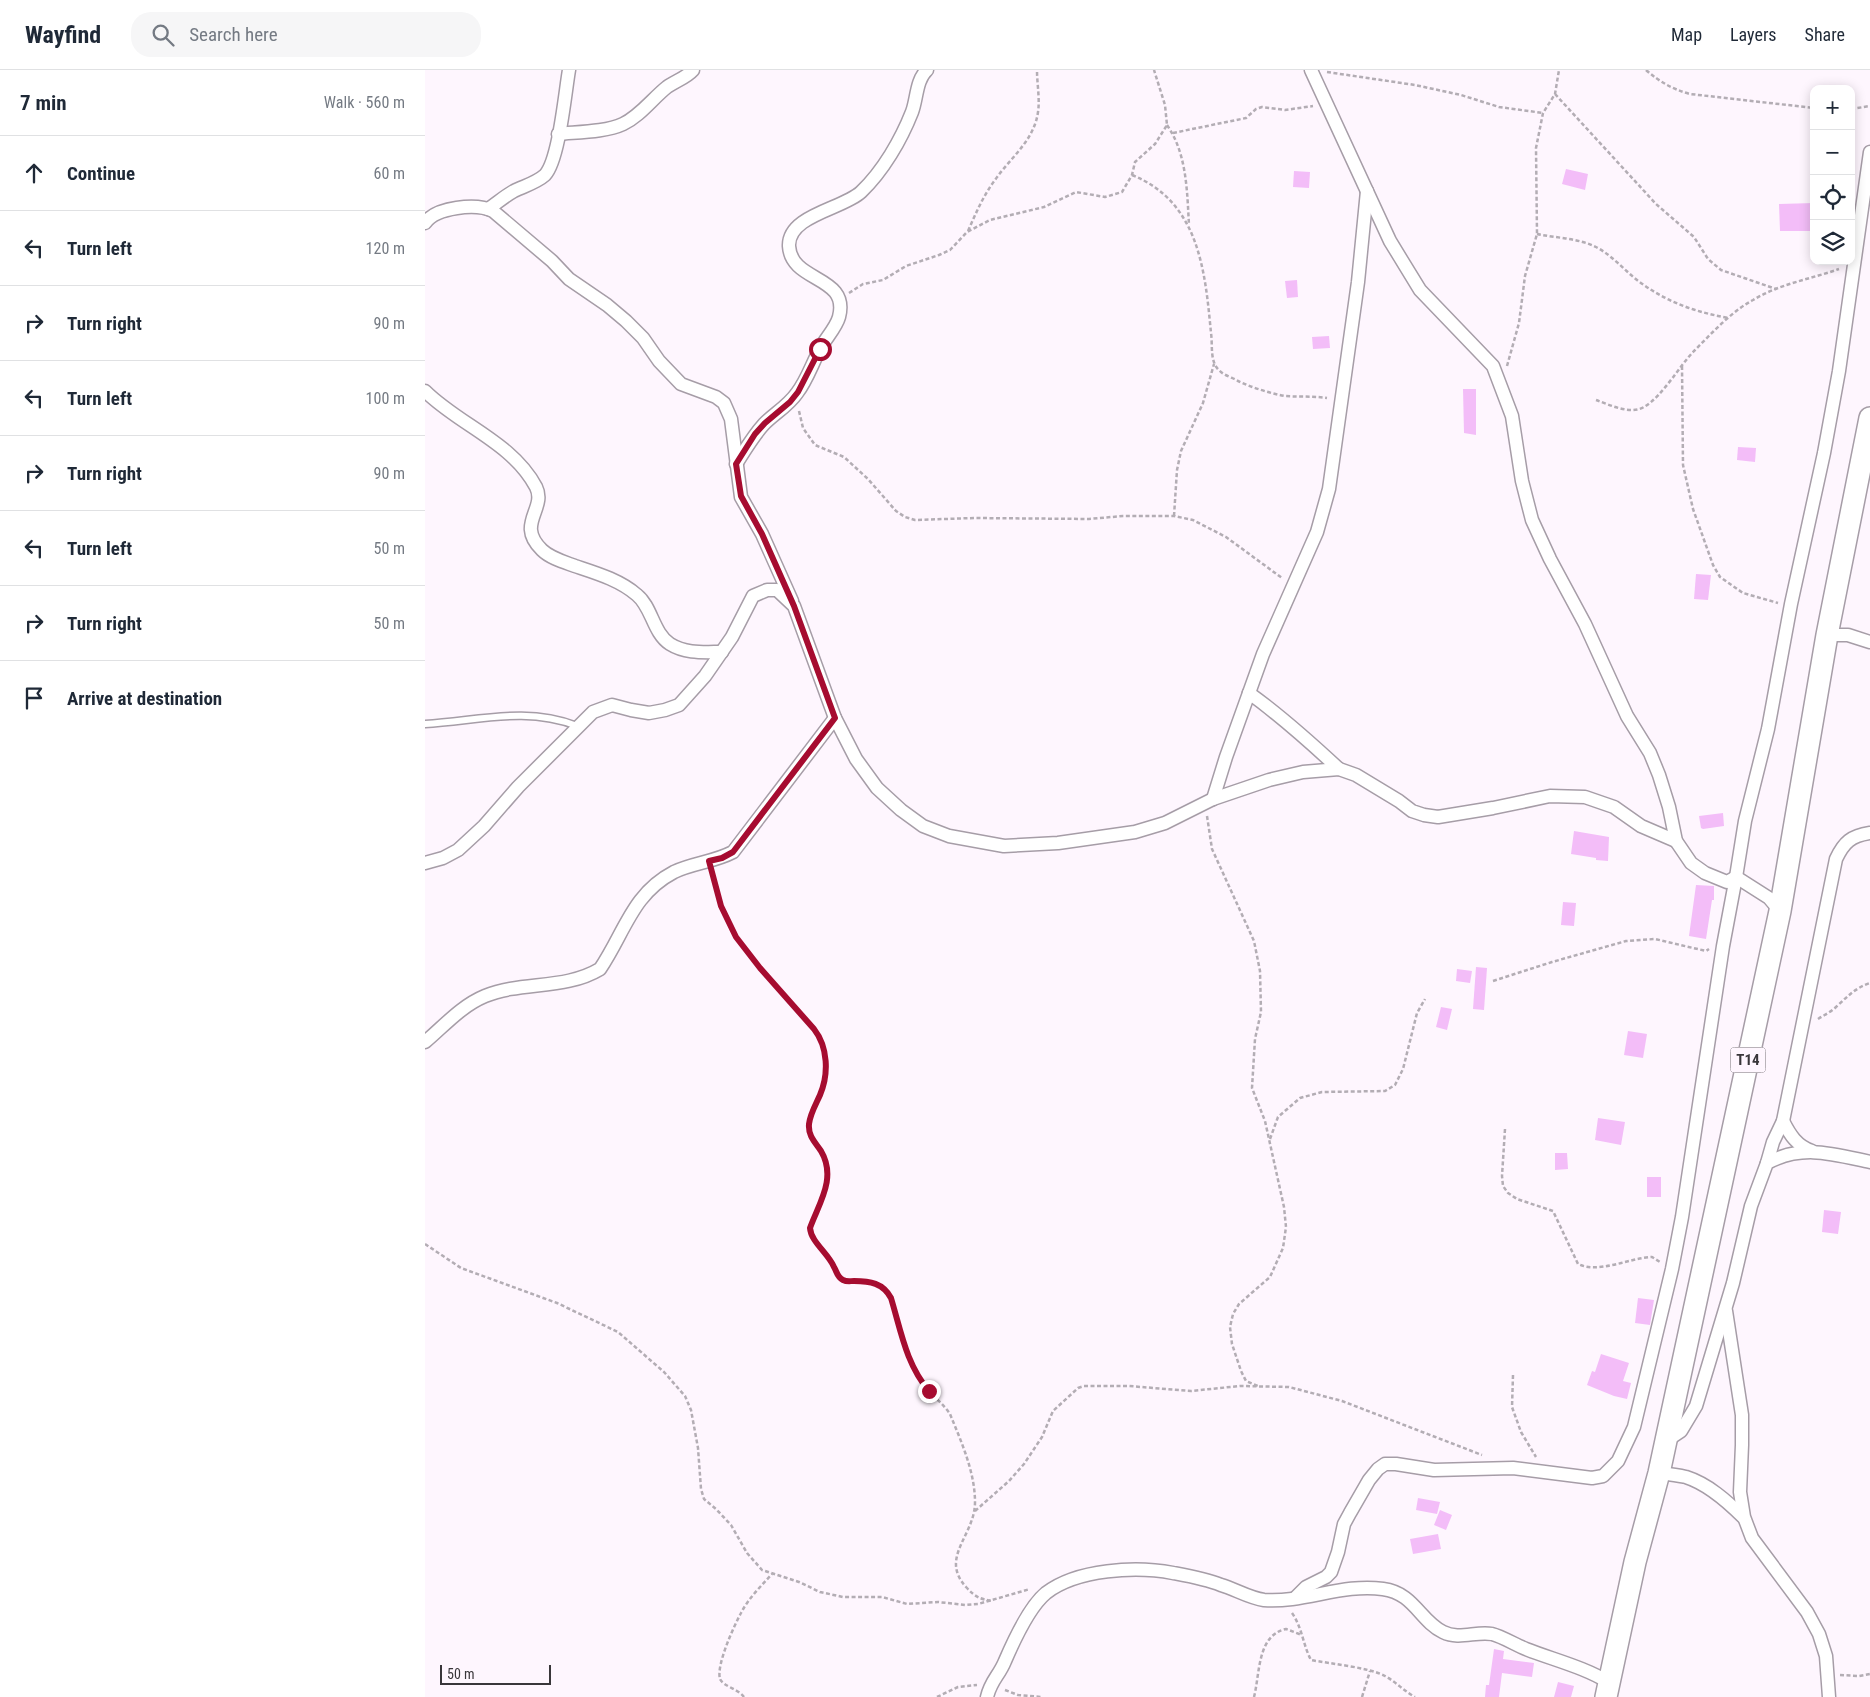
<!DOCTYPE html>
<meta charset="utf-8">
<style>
:root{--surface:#fff;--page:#f6f6f7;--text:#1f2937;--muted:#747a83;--line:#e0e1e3}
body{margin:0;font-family:"Roboto Condensed",sans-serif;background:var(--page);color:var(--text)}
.controls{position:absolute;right:15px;top:15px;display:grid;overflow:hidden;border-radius:10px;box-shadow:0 2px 12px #0003}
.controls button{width:45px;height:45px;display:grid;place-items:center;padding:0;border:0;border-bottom:1px solid var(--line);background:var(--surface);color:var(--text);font:25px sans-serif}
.scale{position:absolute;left:15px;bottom:12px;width:111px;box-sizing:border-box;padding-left:5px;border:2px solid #39363a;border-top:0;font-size:14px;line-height:18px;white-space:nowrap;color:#39363a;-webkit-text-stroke:4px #fef6fe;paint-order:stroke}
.stop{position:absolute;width:15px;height:15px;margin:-11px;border:4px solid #a60c30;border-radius:50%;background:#fff}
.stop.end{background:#a60c30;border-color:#fff;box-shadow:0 1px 5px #0008}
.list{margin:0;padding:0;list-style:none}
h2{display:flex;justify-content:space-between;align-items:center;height:65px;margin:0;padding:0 20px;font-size:21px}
h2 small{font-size:16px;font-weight:400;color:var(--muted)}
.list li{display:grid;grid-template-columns:32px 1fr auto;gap:15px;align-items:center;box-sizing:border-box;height:75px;padding:0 20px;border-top:1px solid var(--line)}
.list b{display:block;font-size:19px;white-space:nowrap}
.list em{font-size:16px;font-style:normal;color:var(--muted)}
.icon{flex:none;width:28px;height:28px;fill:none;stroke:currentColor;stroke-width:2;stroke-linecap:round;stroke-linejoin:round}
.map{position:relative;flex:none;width:1445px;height:1627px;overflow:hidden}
header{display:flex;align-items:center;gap:30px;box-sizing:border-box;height:70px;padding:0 25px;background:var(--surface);border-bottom:1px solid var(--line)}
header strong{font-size:24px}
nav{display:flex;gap:28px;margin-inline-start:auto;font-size:18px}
.search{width:350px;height:45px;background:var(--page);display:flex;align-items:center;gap:12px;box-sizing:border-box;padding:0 18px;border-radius:20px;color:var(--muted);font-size:19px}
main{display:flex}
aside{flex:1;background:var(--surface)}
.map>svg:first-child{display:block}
.building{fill:#f3bdf8}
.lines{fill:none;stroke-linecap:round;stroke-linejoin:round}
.service-casing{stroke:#a69da7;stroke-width:9}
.minor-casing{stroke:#a69da7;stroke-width:15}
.trunk-casing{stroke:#a69da7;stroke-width:24}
.path{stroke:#b3adb4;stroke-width:2.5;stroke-dasharray:4 2.5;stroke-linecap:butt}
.service{stroke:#fff;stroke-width:6}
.minor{stroke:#fff;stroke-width:12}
.trunk{stroke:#fff;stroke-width:21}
.route{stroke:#a60c30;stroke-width:6}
.labels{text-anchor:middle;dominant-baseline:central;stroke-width:4;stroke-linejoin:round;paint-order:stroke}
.shield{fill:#fef6fe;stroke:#747075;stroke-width:1}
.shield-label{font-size:15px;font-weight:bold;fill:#39363a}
</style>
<header>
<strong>Wayfind</strong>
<div class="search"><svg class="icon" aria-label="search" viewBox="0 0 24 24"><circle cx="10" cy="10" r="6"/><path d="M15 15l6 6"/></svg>Search here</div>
<nav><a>Map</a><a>Layers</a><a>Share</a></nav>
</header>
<main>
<aside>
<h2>7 min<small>Walk · 560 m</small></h2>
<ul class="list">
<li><svg class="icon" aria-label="ahead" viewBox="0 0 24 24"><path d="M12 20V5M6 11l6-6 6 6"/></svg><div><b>Continue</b></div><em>60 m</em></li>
<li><svg class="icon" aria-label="left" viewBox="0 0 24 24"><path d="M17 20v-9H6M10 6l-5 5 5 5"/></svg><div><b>Turn left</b></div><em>120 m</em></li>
<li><svg class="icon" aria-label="right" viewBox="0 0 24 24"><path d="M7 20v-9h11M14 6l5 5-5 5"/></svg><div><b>Turn right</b></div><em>90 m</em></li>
<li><svg class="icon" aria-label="left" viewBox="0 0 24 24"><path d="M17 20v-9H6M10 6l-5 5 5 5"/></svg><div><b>Turn left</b></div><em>100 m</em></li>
<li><svg class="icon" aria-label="right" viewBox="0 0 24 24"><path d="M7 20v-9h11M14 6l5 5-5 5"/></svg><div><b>Turn right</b></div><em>90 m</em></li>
<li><svg class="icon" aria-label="left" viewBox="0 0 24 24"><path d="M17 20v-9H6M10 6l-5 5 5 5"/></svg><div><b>Turn left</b></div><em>50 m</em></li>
<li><svg class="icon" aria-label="right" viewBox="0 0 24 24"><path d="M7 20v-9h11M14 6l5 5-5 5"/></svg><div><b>Turn right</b></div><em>50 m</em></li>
<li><svg class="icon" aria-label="arrive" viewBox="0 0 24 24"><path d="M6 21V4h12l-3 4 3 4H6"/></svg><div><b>Arrive at destination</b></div></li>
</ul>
</aside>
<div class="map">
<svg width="1445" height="1627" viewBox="0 0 1445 1627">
<rect width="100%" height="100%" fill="#fef6fe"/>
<g class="building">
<polygon points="1141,99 1163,104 1160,120 1137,114"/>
<polygon points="869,101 885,102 884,118 868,117"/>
<polygon points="1389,133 1389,161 1355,161 1354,134"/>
<polygon points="872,210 873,227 862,228 860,211"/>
<polygon points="904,266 905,278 888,279 887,267"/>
<polygon points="1038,319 1051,319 1051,365 1039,363"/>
<polygon points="1313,377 1331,378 1330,392 1312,390"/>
<polygon points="1271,504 1286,505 1283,530 1269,529"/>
<polygon points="1298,743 1299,756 1278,759 1276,758 1274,746"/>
<polygon points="1149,761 1184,767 1183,791 1171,790 1171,788 1146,784"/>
<polygon points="1271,815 1289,816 1289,830 1287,830 1281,869 1264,866"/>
<polygon points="1138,832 1151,833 1149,856 1136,855"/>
<polygon points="1051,897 1062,898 1059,940 1048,939"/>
<polygon points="1032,899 1047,901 1045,913 1031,911"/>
<polygon points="1016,937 1027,939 1022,960 1011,957"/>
<polygon points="1203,961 1222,964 1218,988 1199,985"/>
<polygon points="1173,1048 1200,1052 1196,1075 1170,1070"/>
<polygon points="1130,1083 1142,1083 1143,1099 1130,1100"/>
<rect x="1222" y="1107" width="14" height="20"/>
<polygon points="1399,1140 1416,1142 1413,1164 1397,1162"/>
<polygon points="1213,1228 1229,1230 1225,1255 1210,1253"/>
<polygon points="1176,1284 1204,1293 1198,1311 1206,1313 1202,1329 1189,1326 1162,1315 1167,1301 1170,1302"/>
<polygon points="993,1428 1015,1432 1012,1444 991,1440"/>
<polygon points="1015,1440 1027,1445 1021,1460 1009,1455"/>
<polygon points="1013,1464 1016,1479 988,1484 985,1469"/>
<polygon points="1069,1579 1079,1581 1078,1589 1109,1593 1107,1607 1077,1603 1074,1627 1060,1627 1061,1615 1064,1615"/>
<polygon points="1133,1612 1149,1616 1146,1627 1129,1627"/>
</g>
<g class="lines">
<g class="service-casing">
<path id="service" d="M0 654C53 651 101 636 152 656"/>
</g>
<g class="minor-casing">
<g id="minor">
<polyline points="886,0 965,171 995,220 1068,296 1087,346 1097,411 1107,450 1125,489 1160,554 1202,646 1225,683 1234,705 1244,737 1251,771 1266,793 1280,803 1302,812 1311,807 1344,828 1355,841"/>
<path d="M133 64C153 62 181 62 198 54 215 46 227 29 242 17 250 11 261 8 268 0"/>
<path d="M63 139C72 133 80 126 89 121 99 116 111 113 120 105 134 90 140 23 144 0"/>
<path d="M0 153C11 137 51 133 68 141L127 191 144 209 182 235 201 251 218 268 234 291 256 314 291 327 299 333 306 349 316 427 337 464 367 531"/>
<path d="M0 321C34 355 87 372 111 417 122 439 90 454 117 480 125 488 139 492 150 496 171 503 195 510 212 525 227 537 228 563 245 574 261 584 279 582 297 582"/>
<path d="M311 394C320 380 328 366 339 354 350 343 363 336 372 323 382 310 387 294 395 279 400 269 411 258 414 247 425 205 366 213 364 176 363 145 418 139 436 122 458 101 476 70 487 42 492 29 491 10 502 0"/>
<polyline points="1402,565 1423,565 1445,572"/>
<path d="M824 623C856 646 885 672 914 699"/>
<polyline points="788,729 801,687 838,584 892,462 904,419 933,212 942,121"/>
<polyline points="0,793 18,788 33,780 59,756 93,717 168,642 187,635 206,640 224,643 240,640 254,635 280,606 307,567 328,526 342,520 352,520 369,536 410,648 431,689 452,718 476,740 498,756 524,766 579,776 633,773 710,762 740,753 788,729 844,710 878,702 914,699 931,705 974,731 987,741 999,745 1013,747 1068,738 1125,726 1160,727 1189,737 1216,756 1251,771"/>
<path d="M0 972C19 956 36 936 60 926 97 911 140 920 175 899 200 862 207 824 249 802 268 793 289 792 308 782L410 648"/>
<path d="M1358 1051C1365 1065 1372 1076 1387 1081"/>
<path d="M1342 1093 1348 1072 1358 1051 1411 789C1419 772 1426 766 1445 763"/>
<polyline points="1301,1241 1317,1345 1317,1375 1315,1422 1319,1447 1327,1468 1382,1542 1394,1564 1401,1586 1404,1627"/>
<path d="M1241 1371 1256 1361 1271 1336 1308 1213 1326 1136 1342 1093C1378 1074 1408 1084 1445 1092"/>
<path d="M1234 1403C1243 1404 1252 1405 1261 1407 1283 1414 1302 1431 1318 1447"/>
<polyline points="870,1528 881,1517 901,1507 906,1502 913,1482 919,1454 925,1443 944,1410 953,1399 960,1394 971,1394 1009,1400 1088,1398 1167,1408 1178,1406 1193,1391 1209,1357 1247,1199 1257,1147 1298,876 1311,807 1320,751 1343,659 1366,534 1399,383 1414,301 1445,82"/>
<path d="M562 1627C566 1610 574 1606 580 1591 589 1570 604 1537 621 1523 652 1499 711 1496 748 1503 764 1506 781 1509 796 1515 810 1519 824 1528 839 1530 879 1533 918 1513 958 1519 989 1523 995 1551 1018 1562 1034 1570 1051 1561 1067 1564 1076 1566 1091 1575 1101 1579 1129 1590 1159 1597 1185 1613"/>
</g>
</g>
<g class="trunk-casing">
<polyline id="trunk" points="1181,1627 1210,1492 1234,1403 1355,841 1402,565 1445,348"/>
</g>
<g class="path">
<path d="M1221 0C1235 12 1247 19 1265 24L1389 38"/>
<polyline points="902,2 990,15 1036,25 1074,37 1118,43"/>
<polyline points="1130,24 1231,134 1269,167 1283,189 1296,200 1351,219"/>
<polyline points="1426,39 1445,36"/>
<path d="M742 55C762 84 762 121 764 155"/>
<polyline points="748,63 821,48 831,39 837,37 860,40 888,36"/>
<path d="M707 105C774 132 780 200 786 263 788 276 784 293 796 302 801 306 808 308 813 311 828 318 844 323 860 326 874 327 888 326 902 328"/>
<path d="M543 161C551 143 558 126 570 110 585 88 609 71 613 42 615 29 612 14 612 0"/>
<path d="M1112 164C1131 168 1153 168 1171 177 1190 187 1202 204 1219 215 1244 233 1274 243 1304 248"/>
<polyline points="424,223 438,214 458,210 481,196 514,185 525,180 542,162 565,150 619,137 651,122 680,127 697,122 707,105 710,92 730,74 742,55 740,35 729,0"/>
<polyline points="1082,296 1094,253 1100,206 1112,164 1111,78 1118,43 1130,24 1134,0"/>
<polyline points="1257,296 1258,395 1268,439 1288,495 1295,507 1318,523 1353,533"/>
<path d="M1171 330C1185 335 1205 345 1219 337 1238 326 1254 296 1270 280 1288 262 1306 242 1328 230 1354 214 1386 209 1414 199"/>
<polyline points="374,341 378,358 390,375 419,387 443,409 471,441 480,447 490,450 549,448 664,449 698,446 749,446 768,450 801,467 857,508"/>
<polyline points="749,446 752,400 756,381 778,333 789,294"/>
<polyline points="782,746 787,779 829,871 835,901 836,942 830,969 827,1018 840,1051 859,1137 861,1157 858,1178 845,1207 814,1234 808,1244 805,1257 807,1274 816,1301 821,1311 833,1316"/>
<path d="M288 804C293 825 299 846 310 865 333 903 369 932 396 968 402 986 403 1006 395 1025 392 1034 385 1043 384 1053 383 1066 389 1071 395 1081 412 1108 394 1133 385 1158 386 1172 403 1183 409 1197 412 1202 412 1207 418 1210 422 1212 425 1211 429 1211 445 1211 458 1213 466 1228 474 1257 479 1286 496 1312 505 1324 517 1332 525 1344 536 1371 550 1402 550 1432 550 1466 514 1487 541 1517 550 1527 555 1529 567 1531"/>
<polyline points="1068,911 1127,892 1201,871 1230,869 1281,881 1284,879"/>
<path d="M1393 949C1399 945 1406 942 1411 937 1422 927 1430 918 1445 913"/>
<path d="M1080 1059 1077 1106 1078 1116 1083 1123 1092 1129 1128 1141 1153 1194C1174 1204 1204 1188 1227 1187L1235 1192"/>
<polyline points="845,1069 853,1047 875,1028 897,1022 960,1021 970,1015 978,999 992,943 1000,929"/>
<polyline points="0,1174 36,1198 132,1233 193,1262 239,1302 260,1326 266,1340 273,1378 276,1419 279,1429 291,1439 306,1455 322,1483 337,1500 374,1512 395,1522 418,1527 457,1527 482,1534 513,1532 540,1535 553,1534 605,1519"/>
<polyline points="1088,1305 1087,1337 1096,1362 1111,1387"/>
<polyline points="550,1441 584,1411 599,1394 617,1367 628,1341 653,1318 659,1316 704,1316 766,1321 815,1316 864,1317 917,1331 1057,1385"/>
<path d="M867 1543C877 1557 878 1575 886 1590 906 1594 943 1597 960 1606 971 1612 979 1621 990 1627"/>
<polyline points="1415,1605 1434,1606 1445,1604"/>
<polyline points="580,1620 593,1625 617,1627"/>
<path d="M319 1627C313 1619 298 1616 295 1609 291 1595 309 1556 316 1543 323 1529 336 1516 347 1504"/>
<polyline points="512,1627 533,1617 552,1615"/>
<path d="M829 1627C835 1604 832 1565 861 1559L877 1565"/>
<polyline points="937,1627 945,1601"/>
</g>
<use href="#service" class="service"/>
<use href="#minor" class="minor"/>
<use href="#trunk" class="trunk"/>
</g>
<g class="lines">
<path class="route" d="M395 279 373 322 365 332 340 353 330 364 311 394 316 426 337 464 369 536 410 648 308 782 297 788 284 791 296 836 311 867 335 898 389 959C403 977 404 1004 395 1025 391 1034 385 1044 384 1054 383 1066 390 1072 396 1081 412 1108 394 1133 385 1158 386 1172 403 1183 409 1197 412 1202 412 1207 418 1210 422 1212 425 1211 429 1211 445 1211 458 1213 466 1228 476 1261 481 1294 504 1321"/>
</g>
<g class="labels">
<rect class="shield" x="1305.5" y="977.5" width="35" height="25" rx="4"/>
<g class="shield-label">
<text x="1323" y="990">T14</text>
</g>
</g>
</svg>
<div class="controls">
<button>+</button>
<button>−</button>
<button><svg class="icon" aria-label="locate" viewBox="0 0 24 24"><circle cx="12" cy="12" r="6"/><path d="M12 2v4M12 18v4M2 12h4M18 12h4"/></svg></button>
<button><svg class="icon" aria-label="layers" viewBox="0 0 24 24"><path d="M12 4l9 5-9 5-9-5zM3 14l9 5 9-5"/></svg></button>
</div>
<div class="scale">50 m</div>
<div class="stop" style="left:395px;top:279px"></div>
<div class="stop end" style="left:504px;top:1321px"></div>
</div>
</main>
